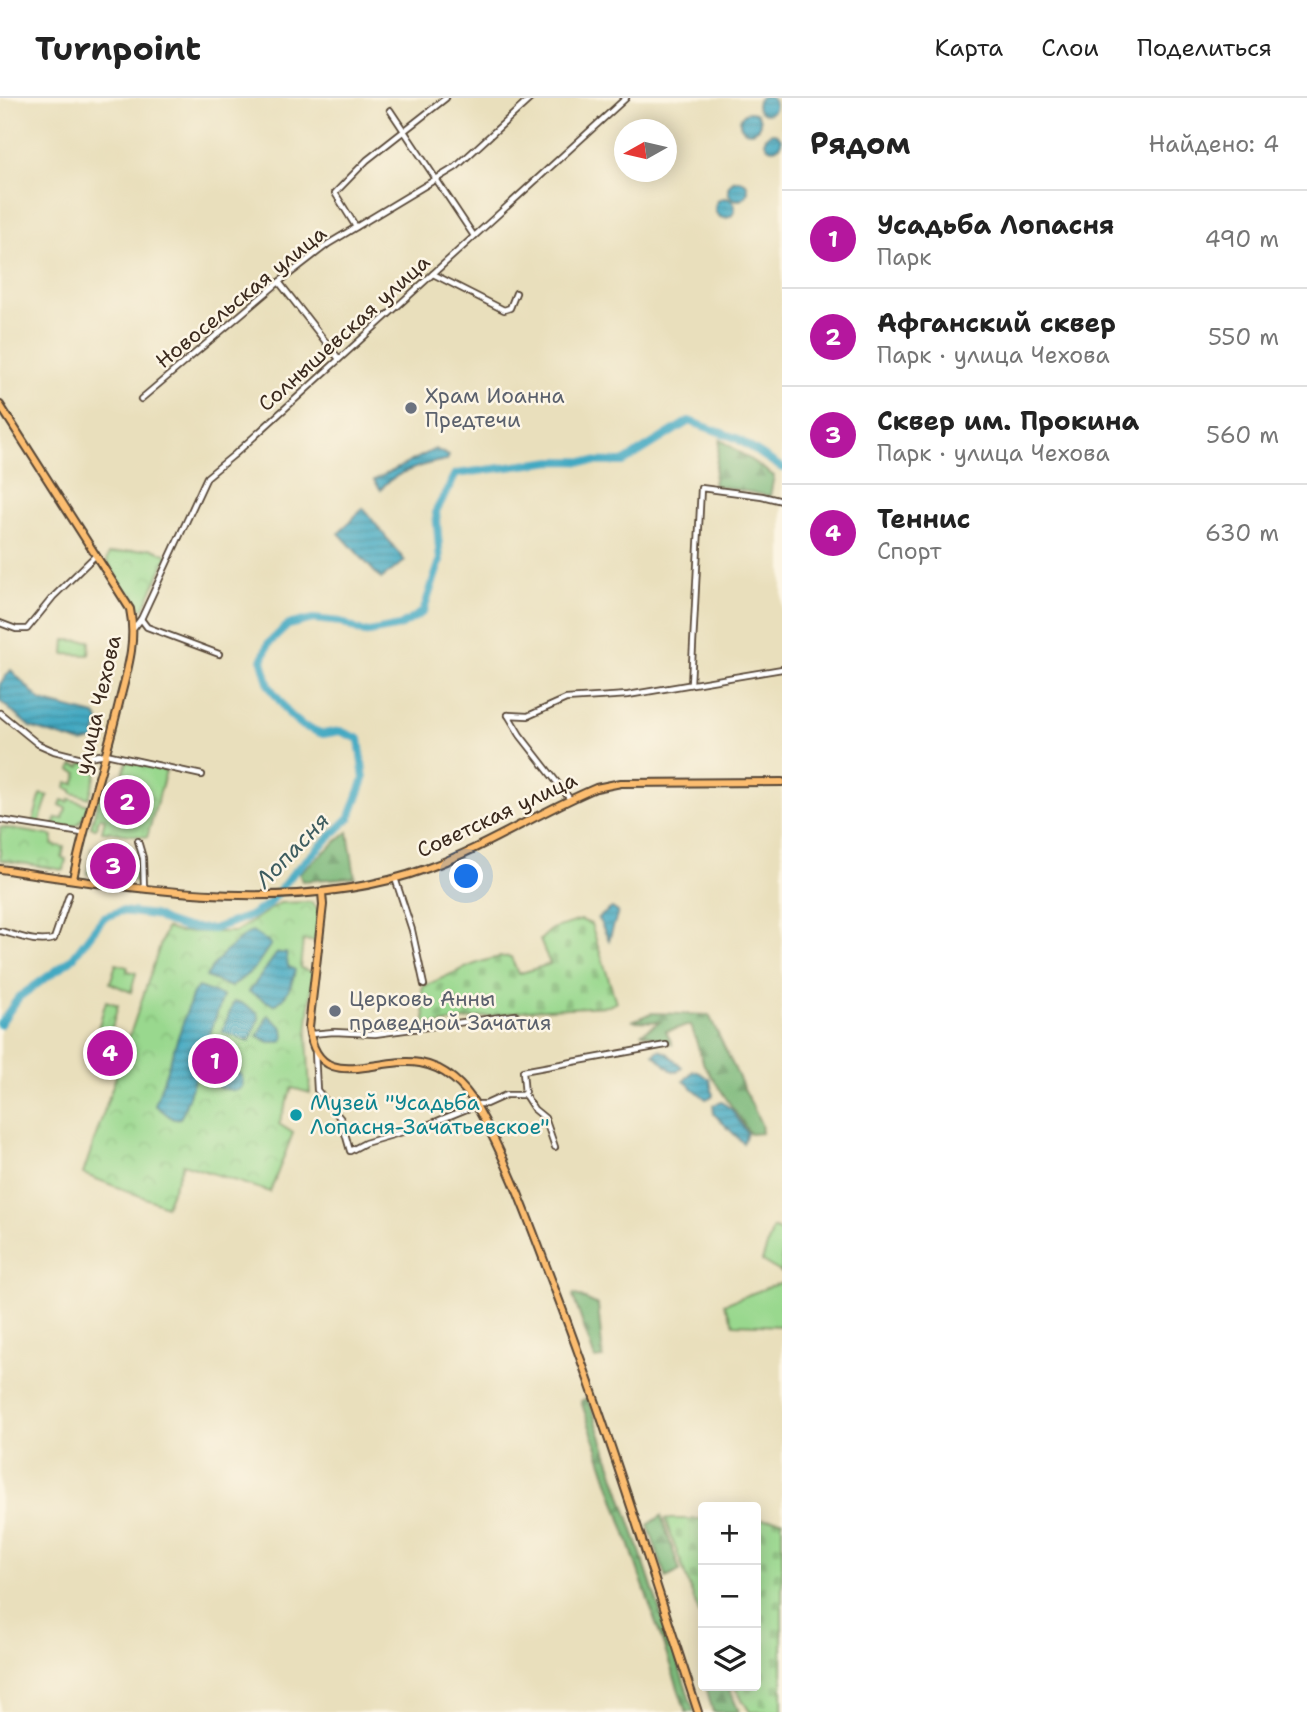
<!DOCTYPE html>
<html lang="ru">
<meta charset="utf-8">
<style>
:root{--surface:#fff;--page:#f2f2f2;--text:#222;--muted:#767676;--line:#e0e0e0;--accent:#b5179e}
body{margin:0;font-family:"Shantell Sans",sans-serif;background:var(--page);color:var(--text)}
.controls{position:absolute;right:21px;bottom:21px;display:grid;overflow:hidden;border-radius:7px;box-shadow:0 4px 18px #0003}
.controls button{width:63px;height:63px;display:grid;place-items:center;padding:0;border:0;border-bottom:2px solid var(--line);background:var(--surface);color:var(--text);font:35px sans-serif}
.compass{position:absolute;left:614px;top:21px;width:63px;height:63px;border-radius:50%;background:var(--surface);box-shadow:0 4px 18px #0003;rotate:262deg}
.you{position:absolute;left:467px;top:779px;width:24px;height:24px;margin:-18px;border:5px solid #fff;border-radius:50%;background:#1a73e8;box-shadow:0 0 0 10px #1a73e833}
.badge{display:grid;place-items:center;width:46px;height:46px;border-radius:50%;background:var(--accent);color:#fff;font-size:23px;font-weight:700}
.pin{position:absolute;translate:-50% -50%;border:4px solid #fff;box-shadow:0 2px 7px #0006}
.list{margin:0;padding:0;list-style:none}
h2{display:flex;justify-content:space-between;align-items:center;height:91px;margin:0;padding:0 28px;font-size:30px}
h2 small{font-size:23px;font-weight:400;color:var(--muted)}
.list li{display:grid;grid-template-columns:46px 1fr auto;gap:21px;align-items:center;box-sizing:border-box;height:98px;padding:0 28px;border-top:2px solid var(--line)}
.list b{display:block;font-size:26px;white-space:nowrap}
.list p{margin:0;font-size:23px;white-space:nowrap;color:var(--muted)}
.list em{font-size:23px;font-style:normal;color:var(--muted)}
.icon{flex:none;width:38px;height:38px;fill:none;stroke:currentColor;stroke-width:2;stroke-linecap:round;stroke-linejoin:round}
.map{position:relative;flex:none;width:782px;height:1614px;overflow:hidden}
header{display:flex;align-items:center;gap:42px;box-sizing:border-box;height:98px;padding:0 35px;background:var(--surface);border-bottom:2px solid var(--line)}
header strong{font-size:33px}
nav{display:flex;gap:38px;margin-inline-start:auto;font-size:24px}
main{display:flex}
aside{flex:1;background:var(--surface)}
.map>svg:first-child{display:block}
.grass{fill:#99d88e;stroke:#6a8156;stroke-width:2}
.forest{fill:url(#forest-firs);stroke:#5a714c;stroke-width:2}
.cemetery{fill:url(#cemetery-stones);stroke:#6a8156;stroke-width:2}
.park{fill:url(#park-crowns);stroke:#6a8156;stroke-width:2}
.water{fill:url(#water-rules);stroke:#3e6a70;stroke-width:2}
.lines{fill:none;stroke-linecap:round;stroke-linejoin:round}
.river{stroke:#42a9c2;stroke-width:8}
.minor-casing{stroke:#554536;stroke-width:8}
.major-casing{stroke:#554536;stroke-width:10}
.minor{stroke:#fff;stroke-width:4.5}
.major{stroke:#fcbd6f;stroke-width:6}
.worship-dot{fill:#6b7280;stroke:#fcf5e5;stroke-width:2.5}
.culture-dot{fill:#0f9aa8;stroke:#fcf5e5;stroke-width:2.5}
.labels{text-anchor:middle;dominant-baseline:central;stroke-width:5;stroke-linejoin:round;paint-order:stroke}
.street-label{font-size:21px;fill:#3b2a1e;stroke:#fcf5e5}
.worship-label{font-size:21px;fill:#5b616d;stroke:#fcf5e5;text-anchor:start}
.culture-label{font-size:21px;fill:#0d838f;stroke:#fcf5e5;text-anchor:start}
.water-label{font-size:23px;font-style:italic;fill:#3e5d60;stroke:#fcf5e5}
</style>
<header>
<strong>Turnpoint</strong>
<nav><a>Карта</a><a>Слои</a><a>Поделиться</a></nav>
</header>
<main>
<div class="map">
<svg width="782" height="1614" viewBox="0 0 782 1614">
<defs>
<pattern id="forest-firs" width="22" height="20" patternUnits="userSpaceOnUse" patternTransform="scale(1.75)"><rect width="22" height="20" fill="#7ab879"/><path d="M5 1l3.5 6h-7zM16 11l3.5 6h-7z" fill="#659663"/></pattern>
<pattern id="cemetery-stones" width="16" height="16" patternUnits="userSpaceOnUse" patternTransform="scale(1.75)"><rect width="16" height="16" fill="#99d88e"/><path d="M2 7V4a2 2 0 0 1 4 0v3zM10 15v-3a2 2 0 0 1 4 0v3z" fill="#85ba7a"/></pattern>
<pattern id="park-crowns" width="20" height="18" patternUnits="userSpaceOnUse" patternTransform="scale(1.75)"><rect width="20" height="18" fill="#99d88e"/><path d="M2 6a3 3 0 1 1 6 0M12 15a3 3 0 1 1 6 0" fill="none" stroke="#85ba7a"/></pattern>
<pattern id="water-rules" width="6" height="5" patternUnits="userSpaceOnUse" patternTransform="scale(1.75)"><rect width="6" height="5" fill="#42a9c2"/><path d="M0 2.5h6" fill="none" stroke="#388a9d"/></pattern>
</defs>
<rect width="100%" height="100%" fill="#fcf5e5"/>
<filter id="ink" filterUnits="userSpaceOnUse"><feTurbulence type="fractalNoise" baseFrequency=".0143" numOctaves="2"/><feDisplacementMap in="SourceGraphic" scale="14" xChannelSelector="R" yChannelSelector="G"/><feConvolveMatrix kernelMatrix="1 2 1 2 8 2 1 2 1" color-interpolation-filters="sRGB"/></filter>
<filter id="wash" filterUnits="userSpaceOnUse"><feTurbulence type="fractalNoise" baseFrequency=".00686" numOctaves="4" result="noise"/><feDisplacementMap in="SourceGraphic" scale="28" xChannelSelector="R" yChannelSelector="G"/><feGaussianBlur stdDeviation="1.57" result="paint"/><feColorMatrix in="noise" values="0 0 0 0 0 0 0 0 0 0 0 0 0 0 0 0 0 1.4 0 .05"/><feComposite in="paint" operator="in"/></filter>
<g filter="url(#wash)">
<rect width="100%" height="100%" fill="#e9dfbc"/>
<g class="grass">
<polygon points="65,542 90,543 89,557 64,556"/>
<polygon points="97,662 99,665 89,700 72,695 72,692 66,690 67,684 74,686 78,675 70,672 73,667 80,669 81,666"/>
<polygon points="41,696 48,698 39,725 33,723"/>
<path d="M70 701 88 707C80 730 77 731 54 727L56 720 63 721 66 710 60 707 62 702 68 704Z"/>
<polygon points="773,1130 782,1134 782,1175 762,1163"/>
<polygon points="782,1184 782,1228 734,1226 724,1206"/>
</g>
<g class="forest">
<polygon points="720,341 774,378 770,398 713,387"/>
<polygon points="348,734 355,779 302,783 299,775"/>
<polygon points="652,915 709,917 761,1026 762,1035 750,1036 704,967 691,927 666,933 672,946 642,935 660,924 632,923"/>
<polygon points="574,1196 598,1207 603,1260 595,1261 573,1198"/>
<polygon points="588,1299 694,1614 686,1614 581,1303"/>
<polygon points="661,1418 680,1473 666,1480 648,1427"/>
<polygon points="706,1588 728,1588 739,1614 713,1614"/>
</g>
<g class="cemetery">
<path d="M581 822 591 826 616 904 609 908 528 912 426 928 422 892 424 888C447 879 488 856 511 859L518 876 550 866 540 842 552 831Z"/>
<polygon points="665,1421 703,1421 703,1526 666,1424"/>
<polygon points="756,1421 782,1422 782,1614 750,1614 734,1588 756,1588"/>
</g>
<g class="park">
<polygon points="150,450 168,457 144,510 135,510 107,463 109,456"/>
<polygon points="127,663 166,673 147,739 102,733 105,721 99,719 96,730 91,729 102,686 119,690"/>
<polygon points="0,729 53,738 52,747 64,749 62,760 66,761 64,772 0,762"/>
<polygon points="92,750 138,760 137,783 87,776"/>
<polygon points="311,804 319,813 316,843 303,843 300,870 313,874 307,936 310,995 292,990 279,1026 293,1035 270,1094 183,1066 166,1108 83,1076 166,830 178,834 235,834 280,805"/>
<polygon points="116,866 128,869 127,873 136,875 131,894 110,885"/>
<polygon points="106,903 118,907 104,960 95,958 101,935 97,934"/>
</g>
<g class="water">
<circle cx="766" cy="7" r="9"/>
<circle cx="750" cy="24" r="10"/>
<circle cx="773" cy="43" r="8"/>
<circle cx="738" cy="92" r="10"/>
<circle cx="725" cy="110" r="10"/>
<path d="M435 351 449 358 447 362C428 365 390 375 381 392L374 382Z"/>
<polygon points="363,410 405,463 381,481 339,435"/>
<polygon points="11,572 41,603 95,617 99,622 94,642 82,645 30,629 0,603 0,586"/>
<polygon points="612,810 618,814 609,842 598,820"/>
<path d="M252 833 271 846 254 871 231 889 206 879C216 861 234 844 252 833Z"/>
<path d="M277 855H286L288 868 295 872C293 885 286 902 274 907L249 894Z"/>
<polygon points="198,889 223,898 183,1015 180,1020 173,1021 155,1007 193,895"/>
<polygon points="234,903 241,905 258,915 259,921 249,943 222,934"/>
<polygon points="268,917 283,930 284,941 281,944 269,944 258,938"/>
<circle cx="223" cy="948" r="8"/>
<polygon points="659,952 667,955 682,969 677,974 671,972 654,956"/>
<path d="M212 967 241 976C252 1004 215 988 204 984L208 972Z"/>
<polygon points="693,973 697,973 710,982 713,998 706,1001 684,983"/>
<polygon points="722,1004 731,1011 747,1035 743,1045 714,1016 713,1007"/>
</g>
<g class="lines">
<polyline class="river" points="0,926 19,899 71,862 104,819 121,813 154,817 165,823 183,829 213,831 250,818 269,806 294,774 350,719 364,681 359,641 340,633 323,636 303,628 290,617 269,588 262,563 268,546 288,527 313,521 341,524 364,535 400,528 423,514 440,463 436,413 456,376 553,363 623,364 689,323 736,340 782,370"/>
</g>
</g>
<g filter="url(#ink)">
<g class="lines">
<g class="minor-casing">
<g id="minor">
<polyline points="390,12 474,138"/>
<polyline points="356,129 335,95 367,62 446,0"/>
<polyline points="433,176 504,212 510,210 516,195"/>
<polyline points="279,184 339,261"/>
<polyline points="141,301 279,184 328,146 456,69 531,0"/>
<polyline points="141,521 147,529 219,556"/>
<polyline points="0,525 16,531 27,531 53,499 96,457"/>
<polyline points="134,530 141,521 207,379 235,356 626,0"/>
<polyline points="691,586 701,390 762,398 782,403"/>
<polyline points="0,615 38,646 54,653 82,660 106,656 202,677"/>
<polyline points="508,617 528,618 566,601 628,597 782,571"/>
<polyline points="508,617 520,637 570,701"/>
<polyline points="0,722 82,735"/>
<polyline points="138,743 143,760 144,790"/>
<polyline points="395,780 412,832 424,887"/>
<path d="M0 833C17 837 36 846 54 841L69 797"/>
<polyline points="311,936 334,934 375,936 516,917"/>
<polyline points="315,954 317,992 341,1021 350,1053 365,1045 430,1026 479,1006 486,1006 506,997 525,997 523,973 666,947"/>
<polyline points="525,997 534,1011 545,1020 555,1049"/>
</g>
</g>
<g class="major-casing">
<g id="major">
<path d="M0 307 130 511C137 544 127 573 119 605 105 664 85 722 73 781"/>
<path d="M0 771C135 791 296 819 428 770 486 749 539 714 596 690L621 685 782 684"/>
<path d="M322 794 323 807 309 929C317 999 377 957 420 965 445 969 465 988 477 1009 509 1065 531 1129 554 1189 607 1328 651 1472 698 1614"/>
</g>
</g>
<use href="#minor" class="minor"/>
<use href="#major" class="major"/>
</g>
</g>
<g class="worship-dot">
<circle cx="411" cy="310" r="7"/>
<circle cx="335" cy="913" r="7"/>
</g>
<circle class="culture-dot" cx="296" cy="1017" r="7"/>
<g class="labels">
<g class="street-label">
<text transform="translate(241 199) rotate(-39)">Новосельская улица</text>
<text transform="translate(344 235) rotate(-42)">Солнышевская улица</text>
<text transform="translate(98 607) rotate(-77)">улица Чехова</text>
<text transform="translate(497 717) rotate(-25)">Советская улица</text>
</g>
<g class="worship-label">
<text x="425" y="298">Храм Иоанна<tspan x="425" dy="24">Предтечи</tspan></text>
<text x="349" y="901">Церковь Анны<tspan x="349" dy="24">праведной Зачатия</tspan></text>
</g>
<g class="culture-label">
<text x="310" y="1005">Музей "Усадьба<tspan x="310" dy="24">Лопасня-Зачатьевское"</tspan></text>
</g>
<g class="water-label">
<text transform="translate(292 752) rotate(-46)">Лопасня</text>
</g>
</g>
</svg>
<div class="controls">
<button>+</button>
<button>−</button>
<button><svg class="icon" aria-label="layers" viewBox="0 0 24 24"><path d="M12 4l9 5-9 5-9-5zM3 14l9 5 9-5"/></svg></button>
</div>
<svg class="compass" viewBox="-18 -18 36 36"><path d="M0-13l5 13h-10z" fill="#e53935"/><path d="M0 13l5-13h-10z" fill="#767676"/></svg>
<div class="you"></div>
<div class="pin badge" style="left:215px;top:963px">1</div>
<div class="pin badge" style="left:127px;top:704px">2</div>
<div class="pin badge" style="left:113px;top:768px">3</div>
<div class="pin badge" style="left:110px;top:955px">4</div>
</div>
<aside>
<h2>Рядом<small>Найдено: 4</small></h2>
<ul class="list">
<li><span class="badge">1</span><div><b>Усадьба Лопасня</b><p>Парк</p></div><em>490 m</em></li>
<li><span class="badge">2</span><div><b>Афганский сквер</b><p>Парк · улица Чехова</p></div><em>550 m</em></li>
<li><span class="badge">3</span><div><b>Сквер им. Прокина</b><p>Парк · улица Чехова</p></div><em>560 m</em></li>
<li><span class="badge">4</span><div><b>Теннис</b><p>Спорт</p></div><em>630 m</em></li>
</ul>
</aside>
</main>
